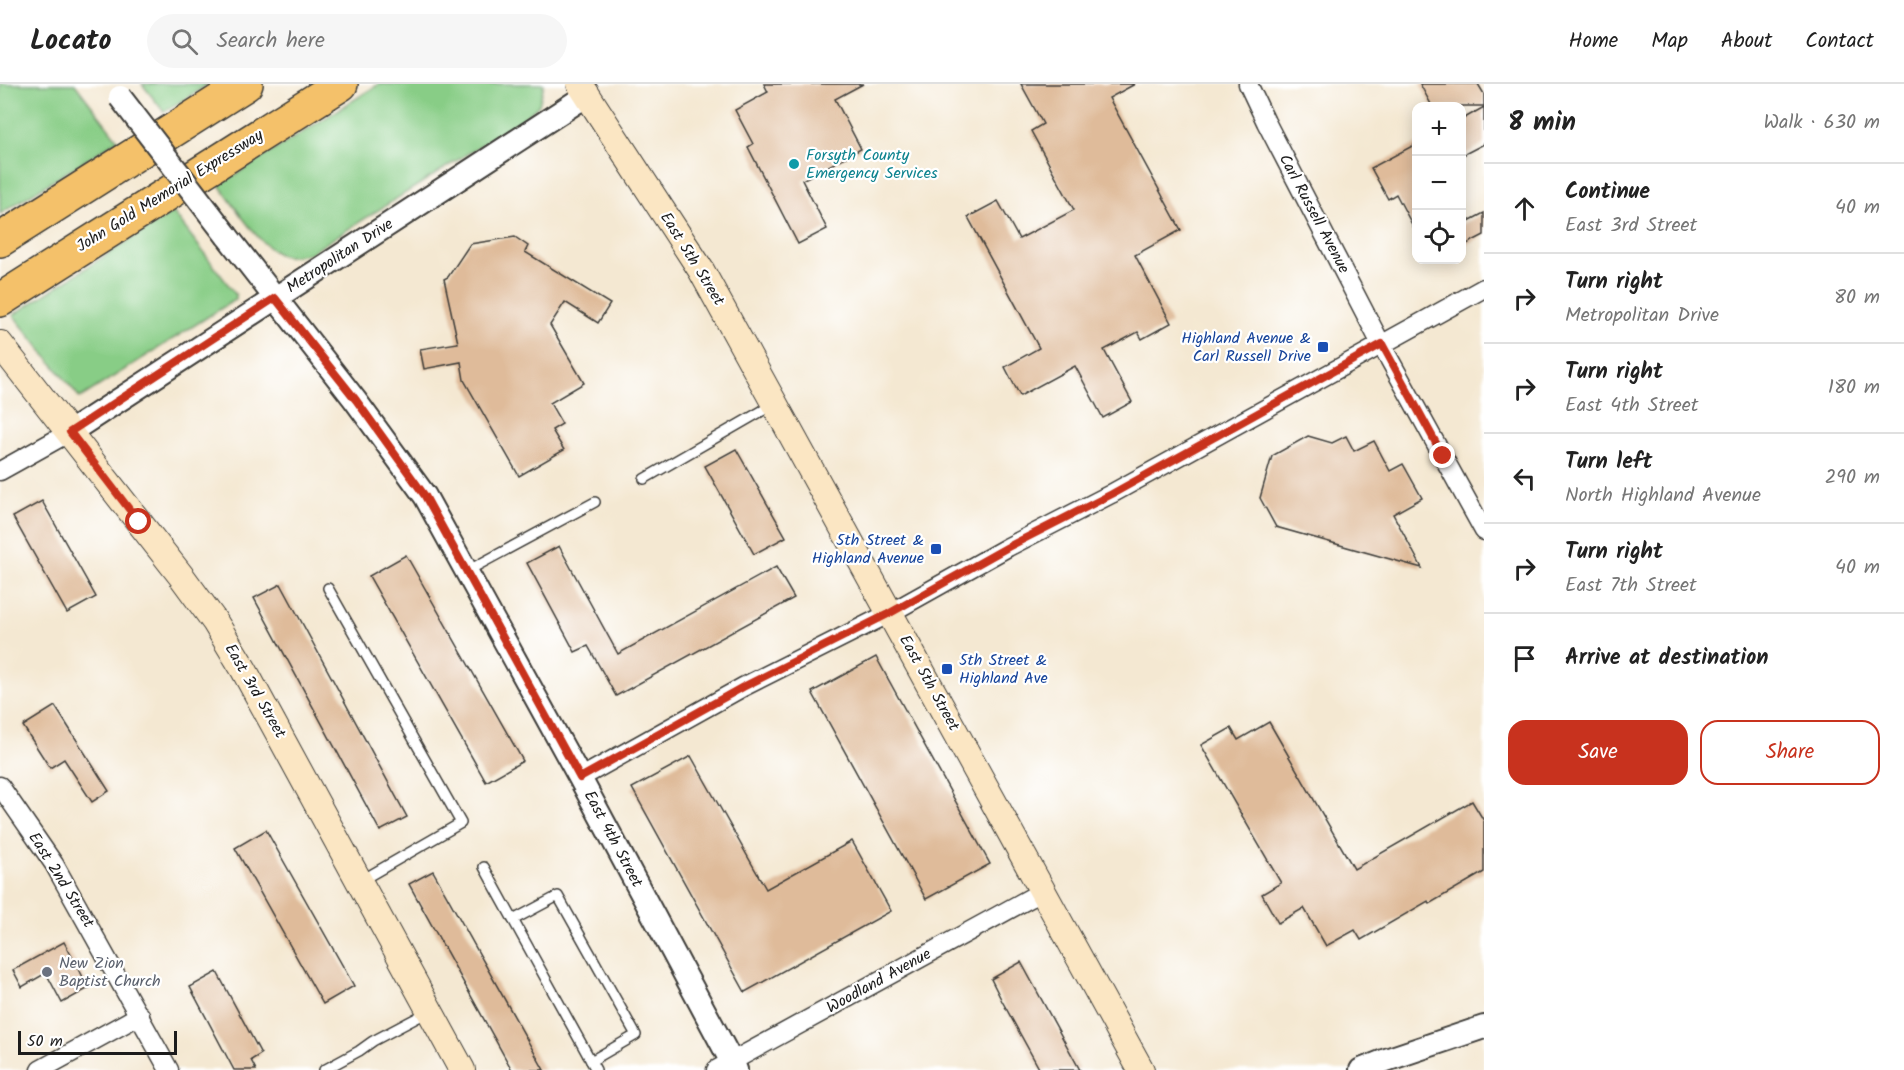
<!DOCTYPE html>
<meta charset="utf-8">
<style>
:root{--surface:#fff;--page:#f6f6f6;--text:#222;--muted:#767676;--line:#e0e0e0;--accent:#c8321e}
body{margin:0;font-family:Kalam,sans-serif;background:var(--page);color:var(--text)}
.controls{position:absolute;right:18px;top:18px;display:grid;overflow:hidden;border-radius:12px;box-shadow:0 3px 15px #0003}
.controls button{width:54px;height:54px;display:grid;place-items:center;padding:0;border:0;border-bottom:2px solid var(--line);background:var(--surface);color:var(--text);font:30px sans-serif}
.scale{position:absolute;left:18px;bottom:15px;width:159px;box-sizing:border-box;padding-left:6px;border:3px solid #1c1c1c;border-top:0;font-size:16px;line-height:21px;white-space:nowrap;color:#1c1c1c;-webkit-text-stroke:4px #fff;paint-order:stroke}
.stop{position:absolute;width:18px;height:18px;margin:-14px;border:4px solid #c8321e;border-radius:50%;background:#fff}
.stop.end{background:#c8321e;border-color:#fff;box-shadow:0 2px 6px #0008}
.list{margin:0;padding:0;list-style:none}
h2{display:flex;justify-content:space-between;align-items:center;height:78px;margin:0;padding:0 24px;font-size:26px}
h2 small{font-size:20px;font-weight:400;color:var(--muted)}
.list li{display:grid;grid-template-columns:39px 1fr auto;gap:18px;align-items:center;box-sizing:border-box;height:90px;padding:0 24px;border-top:2px solid var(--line)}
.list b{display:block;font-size:22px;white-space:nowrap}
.list p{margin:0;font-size:20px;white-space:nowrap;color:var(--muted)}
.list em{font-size:20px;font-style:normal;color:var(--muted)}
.actions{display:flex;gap:12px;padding:18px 24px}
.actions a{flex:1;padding:14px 0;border:2px solid var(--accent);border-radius:18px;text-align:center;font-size:21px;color:var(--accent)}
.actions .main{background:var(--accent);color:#fff}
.icon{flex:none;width:33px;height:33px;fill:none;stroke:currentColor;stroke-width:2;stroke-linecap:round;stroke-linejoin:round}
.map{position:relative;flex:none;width:1484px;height:986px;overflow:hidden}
header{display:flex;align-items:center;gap:36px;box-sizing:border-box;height:84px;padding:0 30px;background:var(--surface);border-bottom:2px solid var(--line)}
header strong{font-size:28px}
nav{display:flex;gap:33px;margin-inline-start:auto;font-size:21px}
.search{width:420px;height:54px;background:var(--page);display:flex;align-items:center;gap:15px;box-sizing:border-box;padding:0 21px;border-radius:33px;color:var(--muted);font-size:22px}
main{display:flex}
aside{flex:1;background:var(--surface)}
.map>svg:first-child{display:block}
.green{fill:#88cd86;stroke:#527451;stroke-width:1.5}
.building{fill:#dfbb9a}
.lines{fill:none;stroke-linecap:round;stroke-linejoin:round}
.service-casing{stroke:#3c3b37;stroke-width:12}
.minor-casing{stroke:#3c3b37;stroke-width:21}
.tertiary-casing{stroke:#3c3b37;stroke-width:26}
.secondary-casing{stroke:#3c3b37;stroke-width:28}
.motorway-casing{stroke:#3c3b37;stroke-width:36}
.service{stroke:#fff;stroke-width:9}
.minor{stroke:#fff;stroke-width:18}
.tertiary{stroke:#fff;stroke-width:22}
.secondary{stroke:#fbe6c3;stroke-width:26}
.motorway{stroke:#f4c16a;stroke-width:33}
.tertiary-bridge-casing{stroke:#3c3b37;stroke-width:26;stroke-linecap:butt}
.tertiary-bridge{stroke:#fff;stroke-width:22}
.route{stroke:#c8321e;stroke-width:8}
.culture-dot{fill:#0f9aa8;stroke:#fff;stroke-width:2}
.transit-dot{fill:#1a4fb4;stroke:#fff;stroke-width:2}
.worship-dot{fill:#6b7280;stroke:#fff;stroke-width:2}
.labels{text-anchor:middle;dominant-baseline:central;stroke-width:4.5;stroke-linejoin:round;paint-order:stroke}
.culture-label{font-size:16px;fill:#0d838f;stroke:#fff;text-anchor:start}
.street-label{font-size:16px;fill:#1c1c1c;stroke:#fff}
.transit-label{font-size:16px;fill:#164399;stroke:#fff;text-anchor:end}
.worship-label{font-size:16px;fill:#5b616d;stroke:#fff;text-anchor:start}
</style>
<header>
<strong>Locato</strong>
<div class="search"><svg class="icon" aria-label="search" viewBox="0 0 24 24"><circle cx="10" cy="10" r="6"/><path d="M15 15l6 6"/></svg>Search here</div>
<nav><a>Home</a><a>Map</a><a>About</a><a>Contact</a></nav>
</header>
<main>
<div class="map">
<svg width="1484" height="986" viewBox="0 0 1484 986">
<rect width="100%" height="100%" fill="#fff"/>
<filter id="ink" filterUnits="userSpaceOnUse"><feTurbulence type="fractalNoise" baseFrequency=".0167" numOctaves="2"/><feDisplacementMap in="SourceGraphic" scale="12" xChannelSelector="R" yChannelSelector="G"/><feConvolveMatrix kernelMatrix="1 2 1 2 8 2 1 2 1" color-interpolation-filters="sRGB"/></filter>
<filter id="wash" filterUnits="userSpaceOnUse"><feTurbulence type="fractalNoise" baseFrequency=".008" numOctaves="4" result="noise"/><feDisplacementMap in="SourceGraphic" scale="24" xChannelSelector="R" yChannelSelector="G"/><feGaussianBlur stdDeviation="1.35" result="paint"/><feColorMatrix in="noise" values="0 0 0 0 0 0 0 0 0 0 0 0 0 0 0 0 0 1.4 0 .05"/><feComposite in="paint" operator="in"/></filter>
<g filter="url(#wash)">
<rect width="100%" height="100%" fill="#f4e8d2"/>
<g class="green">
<polygon points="0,0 75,0 118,56 0,130"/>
<polygon points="142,0 209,0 164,28"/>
<path d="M379 0H544L539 21 526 33 309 170C301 171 293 173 285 172 263 169 233 119 219 101Z"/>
<polygon points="173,128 236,211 236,215 80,314 13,231"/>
</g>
<g id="blocks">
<g class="building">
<polygon points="764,0 863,0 835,15 861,65 802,96 827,145 798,160 748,63 753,60 735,26 768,8"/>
<polygon points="1021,0 1135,0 1109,14 1181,146 1135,171 1171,239 1142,255 1138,248 1104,266 1132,318 1103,334 1075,282 1020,312 1005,283 1039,264 968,133 998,117 1019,155 1074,126 1031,47 1043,40"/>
<polygon points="1420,0 1478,0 1484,10 1484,22 1432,22"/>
<polygon points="1484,23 1484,60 1461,72 1461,36"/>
<polygon points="1416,60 1416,148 1396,110 1388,115 1371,84"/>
<polygon points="1484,129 1484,151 1461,163 1461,141"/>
<polygon points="515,153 528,162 525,168 610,220 598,239 565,218 550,241 584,299 550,319 562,340 552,346 564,366 519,392 464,296 461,278 424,285 420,265 458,259 444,195 448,193 470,160"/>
<polygon points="1308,352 1332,359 1346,352 1354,367 1374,357 1390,387 1403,380 1422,414 1393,430 1422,484 1276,443 1260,414 1272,372"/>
<polygon points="736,365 786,453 754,470 705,382"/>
<polygon points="42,417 96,513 67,529 13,433"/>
<polygon points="559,462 618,570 776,483 794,514 616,612 588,562 575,568 527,479"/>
<polygon points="406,471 523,677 486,698 369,492"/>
<polygon points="281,500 407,733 380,747 254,514"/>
<polygon points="876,573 990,780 926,815 812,608"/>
<polygon points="55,622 109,707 92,718 64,675 50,684 23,642"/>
<polygon points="1269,638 1354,785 1472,717 1484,737 1484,788 1429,820 1428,817 1361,856 1355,846 1326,862 1304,824 1278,839 1262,810 1281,799 1201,661 1231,644 1238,656"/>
<polygon points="691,672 766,805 852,757 891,827 745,908 632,704"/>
<polygon points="266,746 354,902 323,920 235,764"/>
<polygon points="433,787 544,986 512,986 409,800"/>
<polygon points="64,858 89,904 62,919 46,889 22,903 13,886"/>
<polygon points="1021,878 1080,986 1040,986 1002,917 991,895"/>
<polygon points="217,888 261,970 251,976 256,986 234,986 190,903"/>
</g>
</g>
</g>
<g filter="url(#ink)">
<use href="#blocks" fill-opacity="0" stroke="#3c3b37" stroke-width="1.5"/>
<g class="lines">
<g class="service-casing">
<g id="service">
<polyline points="644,395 774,320"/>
<polyline points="467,487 595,418"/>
<polyline points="328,504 461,739 362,796"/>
<polyline points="484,783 596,986"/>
<polyline points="513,836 558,812 636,951 591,977"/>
<polyline points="324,986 359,967 373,957 428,928"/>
</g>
</g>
<g class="minor-casing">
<g id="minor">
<polyline points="1248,0 1266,38 1381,260 1484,447"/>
<polyline points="0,387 70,348"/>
<polyline points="580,694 743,603 890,529 1008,463 1111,410 1484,204"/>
<polyline points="0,702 54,780 169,986"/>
<polyline points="40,986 140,931"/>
<polyline points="716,986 1043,807"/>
</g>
</g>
<g class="tertiary-casing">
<g id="tertiary">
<polyline points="227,152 355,316 425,412 580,694 736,986"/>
<polyline points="70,348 587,11"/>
<polyline points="1361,986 1386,976 1484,943"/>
</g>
</g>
<g class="secondary-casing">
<g id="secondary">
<polyline points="580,0 701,186 1141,986"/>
<polyline points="0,260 182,493 215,538 244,586 462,986"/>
</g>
</g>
<g class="motorway-casing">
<g id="motorway">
<polyline points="0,156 246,0"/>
<polyline points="0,216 341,0"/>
</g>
</g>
<use href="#service" class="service"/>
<use href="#minor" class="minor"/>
<use href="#tertiary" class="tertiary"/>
<use href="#secondary" class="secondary"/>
<use href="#motorway" class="motorway"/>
<g class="tertiary-bridge-casing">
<polyline id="tertiary-bridge" points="120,13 227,152"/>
</g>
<use href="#tertiary-bridge" class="tertiary-bridge"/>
</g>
</g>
<g class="lines" filter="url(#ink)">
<polyline class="route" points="139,438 70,348 275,214 356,316 425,412 580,694 743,603 890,529 1008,463 1112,410 1382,260 1443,372"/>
</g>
<circle class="culture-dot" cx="794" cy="80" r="6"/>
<g class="transit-dot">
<rect x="1317" y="257" width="12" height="12" rx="3"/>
<rect x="930" y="459" width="12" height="12" rx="3"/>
<rect x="941" y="579" width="12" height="12" rx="3"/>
</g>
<circle class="worship-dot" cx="47" cy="888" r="6"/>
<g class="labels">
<g class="culture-label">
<text x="806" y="71">Forsyth County<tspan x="806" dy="18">Emergency Services</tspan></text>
</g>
<g class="street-label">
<text transform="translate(170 107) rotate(-32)">John Gold Memorial Expressway</text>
<text transform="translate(1314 130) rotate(62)">Carl Russell Avenue</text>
<text transform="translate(340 172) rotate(-33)">Metropolitan Drive</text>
<text transform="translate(692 175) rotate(58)">East 5th Street</text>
<text transform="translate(929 599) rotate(61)">East 5th Street</text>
<text transform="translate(255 607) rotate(60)">East 3rd Street</text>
<text transform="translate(613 755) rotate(62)">East 4th Street</text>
<text transform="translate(61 796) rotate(58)">East 2nd Street</text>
<text transform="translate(879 897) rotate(-29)">Woodland Avenue</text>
</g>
<g class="transit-label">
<text x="1311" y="254">Highland Avenue &amp;<tspan x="1311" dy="18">Carl Russell Drive</tspan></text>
<text x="924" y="456">5th Street &amp;<tspan x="924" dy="18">Highland Avenue</tspan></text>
<text x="959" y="576" text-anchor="start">5th Street &amp;<tspan x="959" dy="18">Highland Ave</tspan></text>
</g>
<g class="worship-label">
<text x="59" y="879">New Zion<tspan x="59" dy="18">Baptist Church</tspan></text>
</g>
</g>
</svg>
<div class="controls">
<button>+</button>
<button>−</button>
<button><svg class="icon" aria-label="locate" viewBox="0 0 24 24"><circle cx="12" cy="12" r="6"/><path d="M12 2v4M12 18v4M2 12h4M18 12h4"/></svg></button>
</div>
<div class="scale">50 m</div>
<div class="stop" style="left:139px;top:438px"></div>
<div class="stop end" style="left:1443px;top:372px"></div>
</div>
<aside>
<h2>8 min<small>Walk · 630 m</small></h2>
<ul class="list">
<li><svg class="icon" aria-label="ahead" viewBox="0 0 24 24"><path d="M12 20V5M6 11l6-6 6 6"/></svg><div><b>Continue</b><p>East 3rd Street</p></div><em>40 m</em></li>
<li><svg class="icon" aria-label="right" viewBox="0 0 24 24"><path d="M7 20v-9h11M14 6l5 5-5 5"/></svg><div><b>Turn right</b><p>Metropolitan Drive</p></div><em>80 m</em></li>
<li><svg class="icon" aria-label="right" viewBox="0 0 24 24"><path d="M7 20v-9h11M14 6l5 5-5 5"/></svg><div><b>Turn right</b><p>East 4th Street</p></div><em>180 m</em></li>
<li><svg class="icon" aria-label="left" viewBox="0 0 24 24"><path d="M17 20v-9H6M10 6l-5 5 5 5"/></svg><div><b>Turn left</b><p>North Highland Avenue</p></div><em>290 m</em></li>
<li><svg class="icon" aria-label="right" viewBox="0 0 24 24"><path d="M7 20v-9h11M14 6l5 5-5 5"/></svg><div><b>Turn right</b><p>East 7th Street</p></div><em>40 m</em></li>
<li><svg class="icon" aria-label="arrive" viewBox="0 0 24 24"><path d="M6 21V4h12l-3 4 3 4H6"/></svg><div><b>Arrive at destination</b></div></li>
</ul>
<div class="actions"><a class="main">Save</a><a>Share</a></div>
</aside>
</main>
